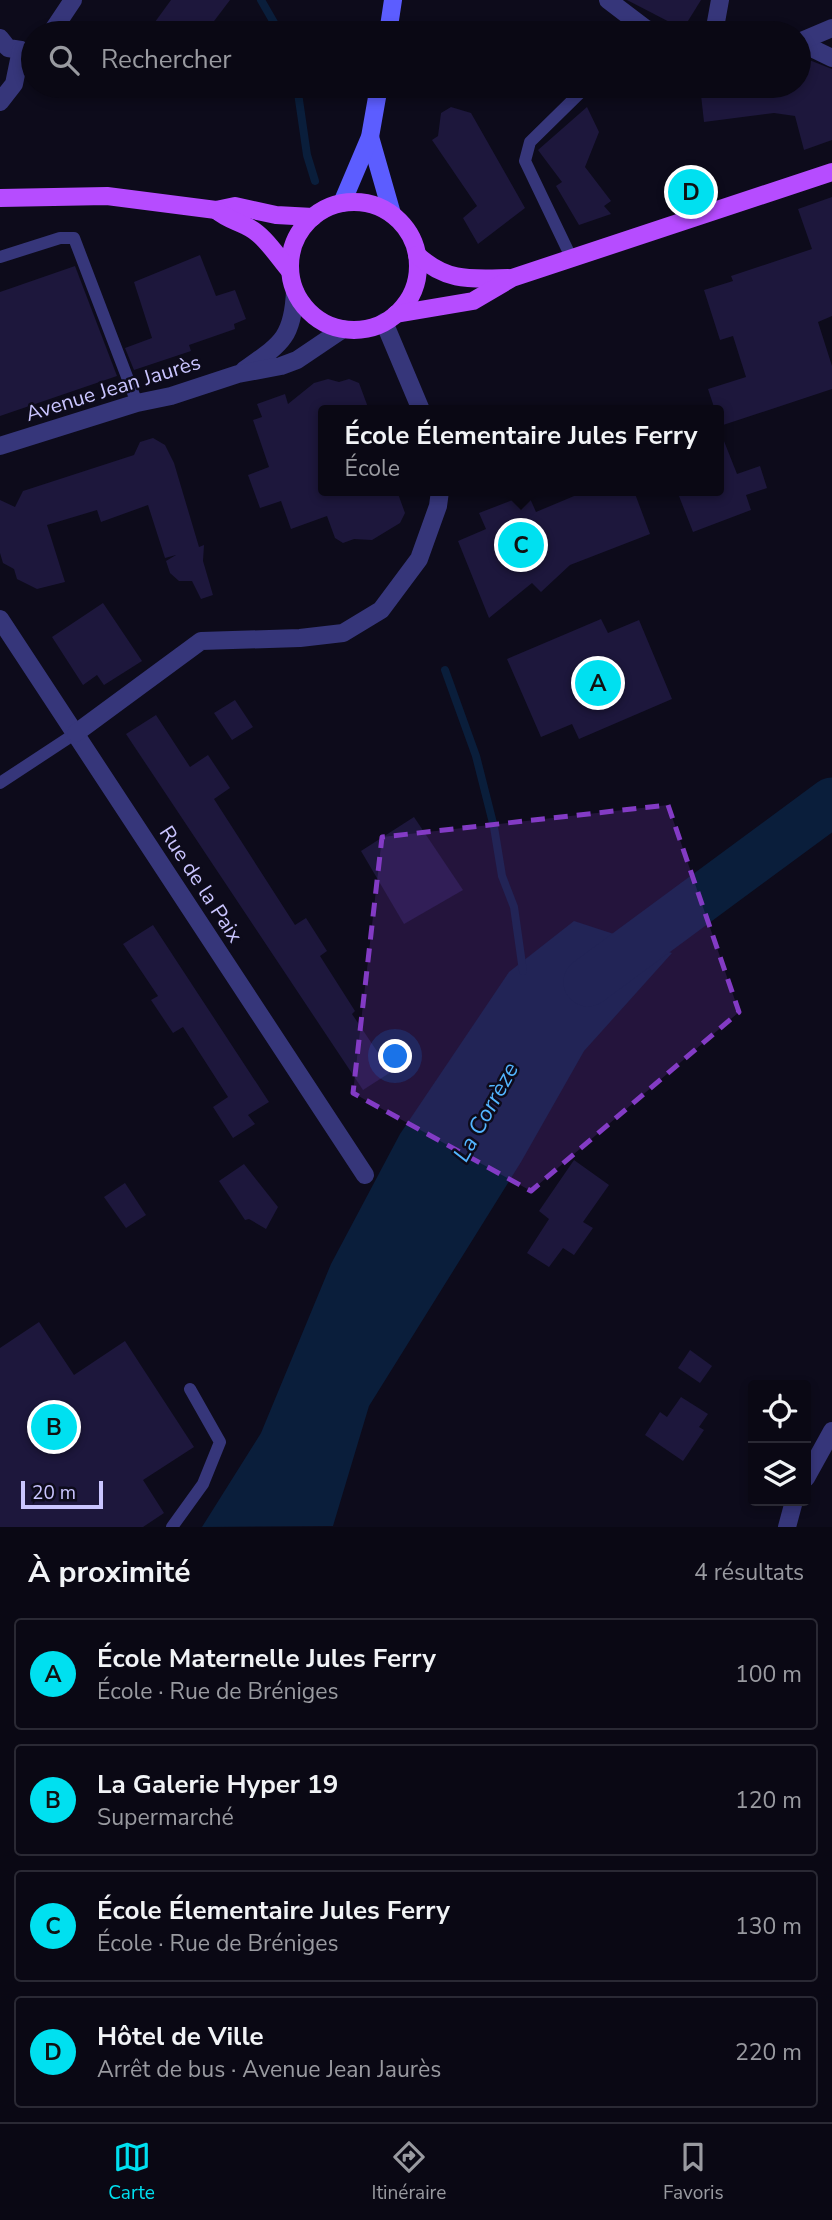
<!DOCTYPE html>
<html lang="fr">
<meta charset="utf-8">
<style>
:root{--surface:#0a0814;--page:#181622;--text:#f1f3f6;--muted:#999aa0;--line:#2a2934;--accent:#00e0f0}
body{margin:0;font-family:"Nunito Sans",sans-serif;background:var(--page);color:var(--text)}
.controls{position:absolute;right:21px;bottom:21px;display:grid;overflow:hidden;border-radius:7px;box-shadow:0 4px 10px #0003}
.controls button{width:63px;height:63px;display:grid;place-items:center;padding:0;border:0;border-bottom:2px solid var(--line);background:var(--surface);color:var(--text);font:35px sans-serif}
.scale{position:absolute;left:21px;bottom:18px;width:82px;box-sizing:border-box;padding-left:7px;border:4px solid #cac5ff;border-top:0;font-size:19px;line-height:24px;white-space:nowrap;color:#cac5ff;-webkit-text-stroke:5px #0d0b1b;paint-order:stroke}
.you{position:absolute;left:396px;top:1057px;width:24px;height:24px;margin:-18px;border:5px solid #fff;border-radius:50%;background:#1a73e8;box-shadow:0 0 0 10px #1a73e833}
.badge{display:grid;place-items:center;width:46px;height:46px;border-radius:50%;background:var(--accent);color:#111;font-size:23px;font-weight:700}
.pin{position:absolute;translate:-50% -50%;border:4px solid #fff;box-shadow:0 2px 7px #0006}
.popup{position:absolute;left:318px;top:405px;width:406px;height:91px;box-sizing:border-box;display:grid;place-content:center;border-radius:7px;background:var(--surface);filter:drop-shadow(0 2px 5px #0005);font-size:23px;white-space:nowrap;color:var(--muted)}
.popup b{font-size:26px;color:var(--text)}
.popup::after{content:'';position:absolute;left:50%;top:100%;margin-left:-14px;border:14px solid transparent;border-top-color:var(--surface)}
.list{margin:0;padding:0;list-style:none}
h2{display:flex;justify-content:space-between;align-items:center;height:91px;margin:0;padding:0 28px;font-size:30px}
h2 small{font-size:23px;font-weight:400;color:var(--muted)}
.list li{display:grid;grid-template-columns:46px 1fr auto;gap:21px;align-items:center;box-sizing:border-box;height:112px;margin:0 14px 14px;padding:0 14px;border:2px solid var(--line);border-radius:7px}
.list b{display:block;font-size:26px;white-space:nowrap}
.list p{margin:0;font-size:23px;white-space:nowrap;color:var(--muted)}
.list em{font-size:23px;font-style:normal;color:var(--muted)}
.icon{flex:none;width:38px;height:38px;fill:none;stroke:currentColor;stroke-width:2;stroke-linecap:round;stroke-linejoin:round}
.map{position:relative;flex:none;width:832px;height:1527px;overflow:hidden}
.search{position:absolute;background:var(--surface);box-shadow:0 4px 10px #0003;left:21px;right:21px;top:21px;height:77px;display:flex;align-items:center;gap:18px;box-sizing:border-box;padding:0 24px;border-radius:38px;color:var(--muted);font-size:26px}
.sheet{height:595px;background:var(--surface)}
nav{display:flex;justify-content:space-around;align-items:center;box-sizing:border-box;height:98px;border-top:2px solid var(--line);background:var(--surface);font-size:19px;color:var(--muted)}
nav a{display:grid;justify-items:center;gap:4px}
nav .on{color:var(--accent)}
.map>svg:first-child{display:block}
.water{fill:#0a1e3b}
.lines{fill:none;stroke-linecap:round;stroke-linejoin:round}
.stream{stroke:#0a1e3b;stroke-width:8}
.river{stroke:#0a1e3b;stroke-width:49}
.building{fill:#1d173c}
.service{stroke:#36367a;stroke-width:12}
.minor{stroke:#36367a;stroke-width:18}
.secondary{stroke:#5c5dff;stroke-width:18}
.primary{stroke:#b64cff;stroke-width:18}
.marked{fill:#833bc5;fill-opacity:0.2;stroke:#833bc5;stroke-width:5;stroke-dasharray:14 9;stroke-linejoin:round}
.labels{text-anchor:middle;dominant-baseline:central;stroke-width:5;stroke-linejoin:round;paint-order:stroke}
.street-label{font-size:21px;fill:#cac5ff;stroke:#0d0b1b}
.water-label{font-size:23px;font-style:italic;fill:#53b5ff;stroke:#0d0b1b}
</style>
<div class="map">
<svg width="832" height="1527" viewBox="0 0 832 1527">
<rect width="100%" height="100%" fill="#0d0b1b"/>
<polygon class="water" points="574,921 672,953 584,1051 521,1162 369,1406 333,1526 202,1527 261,1433 331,1264 400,1134 509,972"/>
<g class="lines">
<g class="stream">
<polyline points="261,0 280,33"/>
<polyline points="297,86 307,155 315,181"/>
<polyline points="445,670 476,756 494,827 502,876 514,907 523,971"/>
</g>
<polyline class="river" points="588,982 832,802"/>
</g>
<g class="building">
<polygon points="171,0 230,0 205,33 147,33"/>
<polygon points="627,0 701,0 683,29"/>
<polygon points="799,56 832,69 832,140 804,150 795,116 774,113 704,122 700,86 799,86"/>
<polygon points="451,107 471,113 525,208 478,244 463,218 477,206 432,140 438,136 441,113"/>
<polygon points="587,107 599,132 585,167 611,201 604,206 611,214 579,225 556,186 562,182 538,150"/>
<polygon points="832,197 832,316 818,322 832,366 832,389 720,426 719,410 715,410 708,389 746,377 733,336 720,340 704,290 733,281 731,276 812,249 798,209"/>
<polygon points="200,255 216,296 235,290 246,319 234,324 235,329 189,345 191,351 134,370 125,348 152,338 134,282"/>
<polygon points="75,266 117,376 0,416 0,292"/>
<polygon points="328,379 339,382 349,379 359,383 369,410 323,410 323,491 397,491 405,513 400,523 372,540 354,539 343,543 335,538 327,516 291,529 281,501 260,508 248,475 269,467 253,420 262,417 257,404 285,394 288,404 314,383"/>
<polygon points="720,431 737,474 760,466 767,488 746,495 751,510 693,532 677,491 719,491"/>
<polygon points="153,438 165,445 174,463 199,547 204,545 203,561 213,595 201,599 192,581 179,581 170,573 166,561 176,555 165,558 148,505 101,522 97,510 47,525 65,582 37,589 17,579 14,569 3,563 0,553 0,500 15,507 23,491 134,455 140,442"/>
<polygon points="586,491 634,491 650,534 570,565 541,592 532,583 489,618 458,541 486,529 479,513 528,494 536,512"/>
<polygon points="103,603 142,661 104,685 97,675 83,685 52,637"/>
<polygon points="601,619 608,633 639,620 672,699 579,739 572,724 541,737 507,659"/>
<polygon points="235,700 253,727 232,740 214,713"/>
<polygon points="156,715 190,767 208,755 230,788 214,799 295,925 306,918 327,951 320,956 355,1011 352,1014 391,1072 363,1090 126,734"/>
<polygon points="414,817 463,890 404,924 361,851"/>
<polygon points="153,925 269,1102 248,1115 255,1124 233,1138 213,1107 228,1097 183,1027 173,1033 151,1000 158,996 123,944"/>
<polygon points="574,1160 609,1185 583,1222 593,1228 574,1255 563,1248 549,1267 527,1253 549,1219 539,1211"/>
<polygon points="244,1164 278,1207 266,1229 249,1219 245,1220 219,1181"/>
<polygon points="125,1183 146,1215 126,1228 104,1197"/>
<polygon points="39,1322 74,1375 125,1341 194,1447 143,1480 164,1513 143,1527 0,1527 0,1348"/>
<polygon points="690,1350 712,1366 700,1383 678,1368"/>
<polygon points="681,1397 708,1414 699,1427 704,1430 683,1461 645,1435 660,1412 667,1417"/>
</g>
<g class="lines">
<g class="service">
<polyline points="0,257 60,238 74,238 137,403"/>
<polyline points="571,257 525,161 530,142 587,86"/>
<polyline points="0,783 76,733"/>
<polyline points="172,1527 203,1484 220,1442 190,1389"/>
</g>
<g class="minor">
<polyline points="608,0 646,29 661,33"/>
<polyline points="51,33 73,0"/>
<polyline points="714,33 720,0"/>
<polyline points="0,38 8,48 21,50"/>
<polyline points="799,42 832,58"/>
<polyline points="799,42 832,28"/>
<polyline points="0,102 14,84 21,50"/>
<polyline points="384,322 421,410"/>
<path d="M244 370C281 344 293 338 295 291"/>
<polyline points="0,446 137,403 171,396 238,374 281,366 297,360 343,329"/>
<polyline points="0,619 365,1175"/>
<polyline points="76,733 201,641 300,638 343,633 381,610 419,559 438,506 440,491"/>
<polyline points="806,1478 832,1431"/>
<polyline points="787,1527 794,1501"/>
</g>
<g class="secondary">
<polyline points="388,33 393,0"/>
<polyline points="370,137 392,214"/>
<polyline points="342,203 370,137 379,86"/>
</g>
<g class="primary">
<polyline points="0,198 107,196 216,210 235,206 276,215 313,217"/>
<circle cx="354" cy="266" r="64"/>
<path d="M216 210C227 219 234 220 246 226 264 234 277 256 290 271"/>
<path d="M417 255C447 282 470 279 508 278"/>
<polyline points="396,314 473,301 512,278 832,172"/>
</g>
</g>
<path class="marked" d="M668 805 739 1012 531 1191 353 1093 382 837Z"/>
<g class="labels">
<g class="street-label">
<text transform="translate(113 388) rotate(-17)">Avenue Jean Jaurès</text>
<text transform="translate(201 884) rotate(57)">Rue de la Paix</text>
</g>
<g class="water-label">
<text transform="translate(486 1112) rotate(-61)">La Corrèze</text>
</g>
</g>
</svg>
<div class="controls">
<button><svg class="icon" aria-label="locate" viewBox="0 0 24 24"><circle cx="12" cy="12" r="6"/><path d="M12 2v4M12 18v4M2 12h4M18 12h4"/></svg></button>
<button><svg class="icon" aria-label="layers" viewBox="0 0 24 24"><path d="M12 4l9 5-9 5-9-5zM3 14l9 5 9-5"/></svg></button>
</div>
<div class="scale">20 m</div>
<div class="you"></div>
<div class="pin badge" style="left:598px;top:683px">A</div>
<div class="pin badge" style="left:54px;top:1427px">B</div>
<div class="pin badge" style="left:521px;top:545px">C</div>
<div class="popup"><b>École Élementaire Jules Ferry</b>École</div>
<div class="pin badge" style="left:691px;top:192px">D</div>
<div class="search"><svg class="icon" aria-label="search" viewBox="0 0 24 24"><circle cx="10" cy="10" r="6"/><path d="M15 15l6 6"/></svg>Rechercher</div>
</div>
<section class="sheet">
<h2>À proximité<small>4 résultats</small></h2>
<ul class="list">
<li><span class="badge">A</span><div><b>École Maternelle Jules Ferry</b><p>École · Rue de Bréniges</p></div><em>100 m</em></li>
<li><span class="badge">B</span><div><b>La Galerie Hyper 19</b><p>Supermarché</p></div><em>120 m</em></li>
<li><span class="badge">C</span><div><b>École Élementaire Jules Ferry</b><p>École · Rue de Bréniges</p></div><em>130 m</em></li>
<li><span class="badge">D</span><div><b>Hôtel de Ville</b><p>Arrêt de bus · Avenue Jean Jaurès</p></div><em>220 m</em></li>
</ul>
</section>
<nav>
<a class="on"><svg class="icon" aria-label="map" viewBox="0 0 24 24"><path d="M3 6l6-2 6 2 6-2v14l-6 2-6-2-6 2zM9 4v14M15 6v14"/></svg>Carte</a>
<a><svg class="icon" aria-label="directions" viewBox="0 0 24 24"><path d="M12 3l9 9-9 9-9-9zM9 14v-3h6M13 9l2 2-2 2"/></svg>Itinéraire</a>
<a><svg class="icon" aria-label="saved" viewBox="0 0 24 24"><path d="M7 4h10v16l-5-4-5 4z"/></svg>Favoris</a>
</nav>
